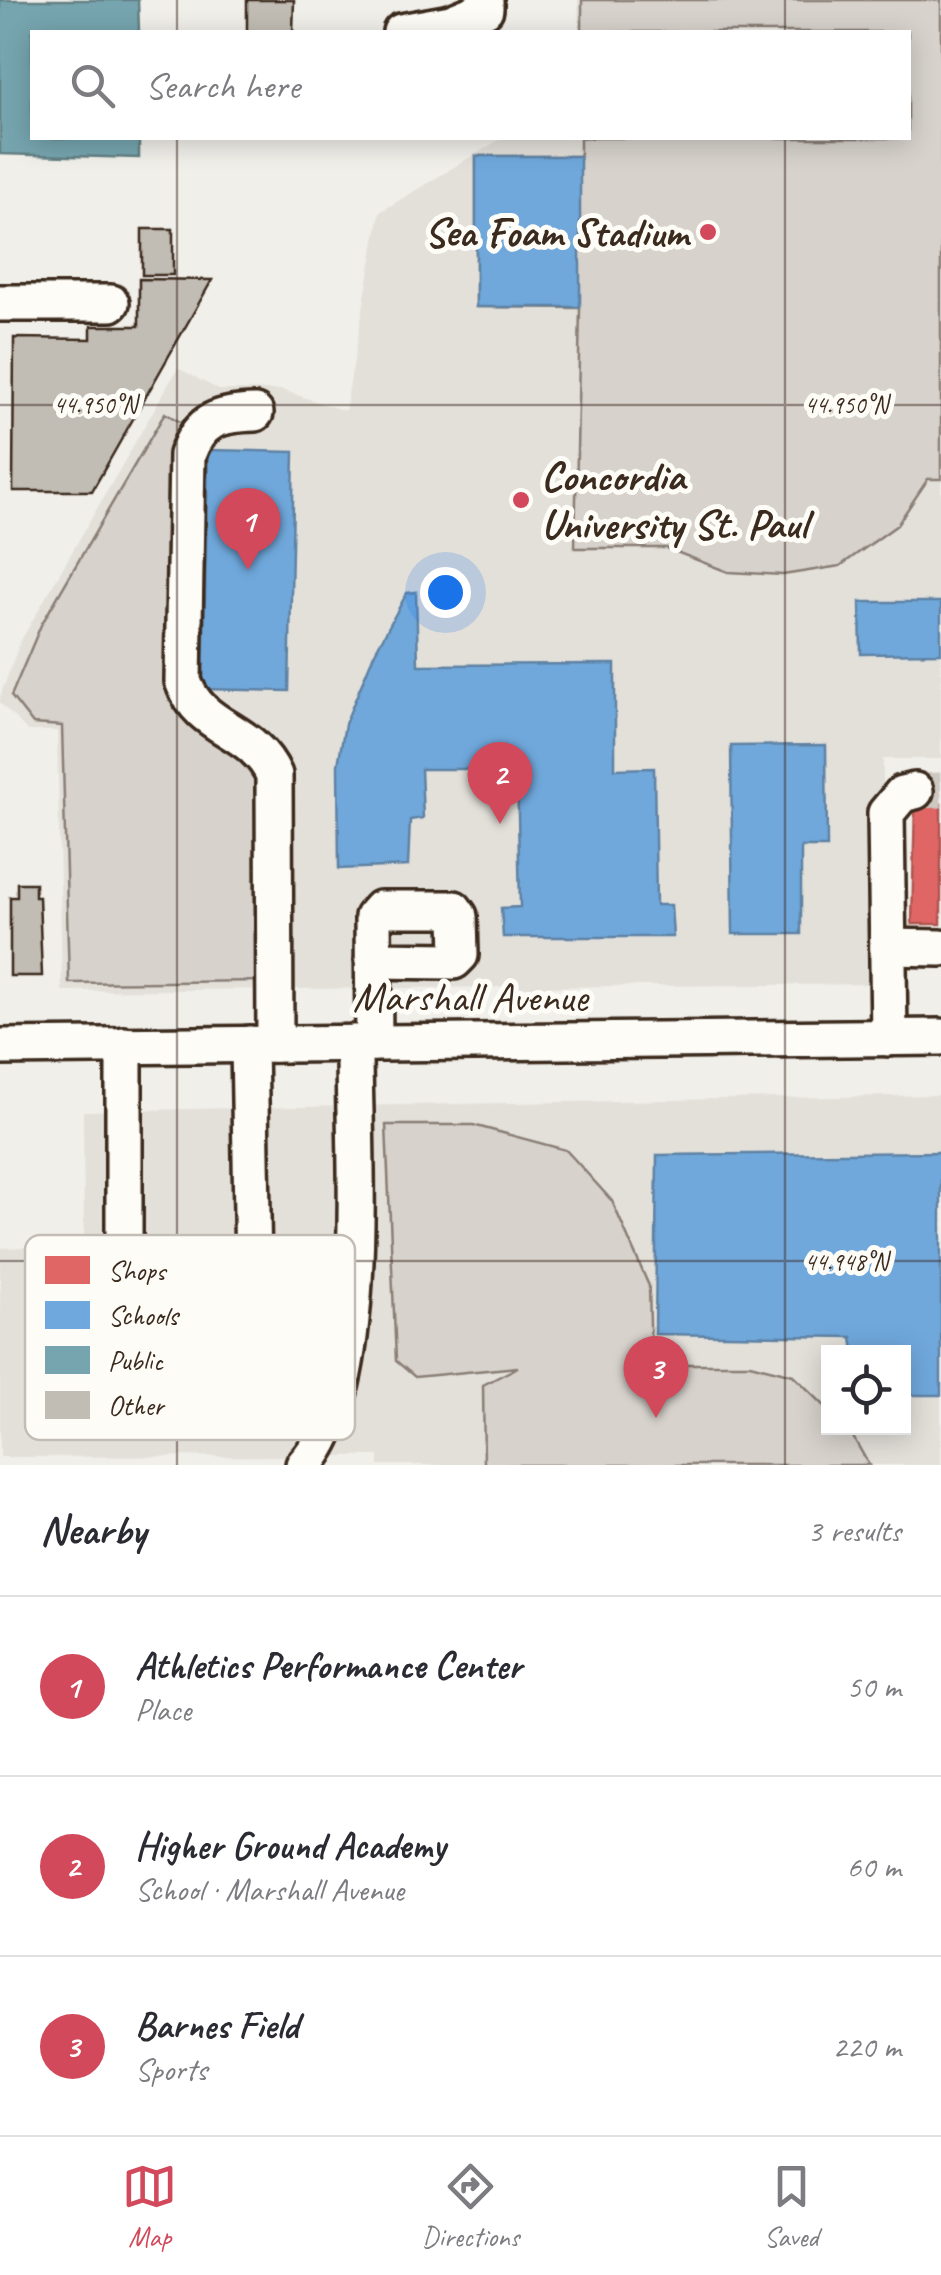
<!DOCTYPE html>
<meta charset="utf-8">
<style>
:root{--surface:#fff;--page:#f2f2f3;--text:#2b2b33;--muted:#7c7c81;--line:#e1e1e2;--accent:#d1495b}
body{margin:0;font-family:Caveat,sans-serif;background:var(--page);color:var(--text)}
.controls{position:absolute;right:30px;bottom:30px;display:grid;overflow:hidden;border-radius:0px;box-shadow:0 5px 25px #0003}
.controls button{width:90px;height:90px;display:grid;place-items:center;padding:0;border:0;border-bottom:2px solid var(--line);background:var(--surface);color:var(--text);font:50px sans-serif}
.you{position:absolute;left:445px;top:592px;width:35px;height:35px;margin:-25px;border:8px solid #fff;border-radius:50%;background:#1a73e8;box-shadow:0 0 0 15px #1a73e833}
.badge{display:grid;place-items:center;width:65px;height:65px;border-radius:50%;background:var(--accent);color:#fff;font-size:32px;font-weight:700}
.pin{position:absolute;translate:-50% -82px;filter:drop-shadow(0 2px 5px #0008)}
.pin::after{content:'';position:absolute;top:52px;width:35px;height:30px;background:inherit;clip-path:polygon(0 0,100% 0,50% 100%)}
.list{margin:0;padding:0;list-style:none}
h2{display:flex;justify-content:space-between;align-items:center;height:130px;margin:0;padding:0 40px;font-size:42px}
h2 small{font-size:32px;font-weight:400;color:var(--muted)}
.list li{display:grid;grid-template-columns:65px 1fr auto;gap:30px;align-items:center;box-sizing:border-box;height:180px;padding:0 40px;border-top:2px solid var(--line)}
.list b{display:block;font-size:38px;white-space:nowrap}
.list p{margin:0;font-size:32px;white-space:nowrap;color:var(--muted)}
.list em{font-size:32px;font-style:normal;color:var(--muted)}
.icon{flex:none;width:55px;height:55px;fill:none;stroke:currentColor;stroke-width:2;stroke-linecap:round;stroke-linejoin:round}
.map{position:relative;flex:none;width:941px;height:1465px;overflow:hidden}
.search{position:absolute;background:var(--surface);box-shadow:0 5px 25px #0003;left:30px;right:30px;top:30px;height:110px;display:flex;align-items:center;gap:25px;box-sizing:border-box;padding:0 35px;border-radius:0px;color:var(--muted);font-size:38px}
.sheet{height:670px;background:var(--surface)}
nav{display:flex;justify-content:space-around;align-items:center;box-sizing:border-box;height:140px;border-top:2px solid var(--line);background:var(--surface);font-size:28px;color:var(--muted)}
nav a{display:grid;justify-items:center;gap:5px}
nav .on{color:var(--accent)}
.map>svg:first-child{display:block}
.built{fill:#e3e0da;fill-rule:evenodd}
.green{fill:#d7d2cc;stroke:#897e75;stroke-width:2.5}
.shops{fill:#e06666;stroke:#ae5450;stroke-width:2.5}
.schools{fill:#6fa8dc;stroke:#5f82a3;stroke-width:2.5}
.public{fill:#76a5af;stroke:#648084;stroke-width:2.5}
.building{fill:#c1bcb4;stroke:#3b2a1e;stroke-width:2.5}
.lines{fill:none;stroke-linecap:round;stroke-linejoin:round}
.minor-tunnel{stroke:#cdc8c1;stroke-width:35;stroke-dasharray:35 18;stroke-linecap:butt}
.minor-casing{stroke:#3b2a1e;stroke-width:42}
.minor{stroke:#fdfcf7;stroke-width:35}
.ticks{fill:none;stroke:#3b2a1e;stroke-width:2.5;stroke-opacity:0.45}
.poi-dot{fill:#d1495b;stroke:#fdfcf7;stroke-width:4}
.labels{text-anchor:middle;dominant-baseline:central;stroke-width:10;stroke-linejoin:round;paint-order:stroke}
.poi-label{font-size:42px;font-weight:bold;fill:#3b2a1e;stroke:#fdfcf7;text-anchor:end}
.street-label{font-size:42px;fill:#3b2a1e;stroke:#fdfcf7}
.key{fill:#fdfcf7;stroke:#c3bdb6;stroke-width:2.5}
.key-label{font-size:28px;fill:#3b2a1e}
.ticks-label{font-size:25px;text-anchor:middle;fill:#3b2a1e;stroke:#fdfcf7;stroke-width:10;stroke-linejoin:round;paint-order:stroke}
</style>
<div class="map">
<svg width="941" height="1465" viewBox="0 0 941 1465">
<rect width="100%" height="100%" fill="#f1efea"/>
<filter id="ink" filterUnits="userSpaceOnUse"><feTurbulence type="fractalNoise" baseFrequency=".01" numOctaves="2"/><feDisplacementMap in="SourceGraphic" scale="20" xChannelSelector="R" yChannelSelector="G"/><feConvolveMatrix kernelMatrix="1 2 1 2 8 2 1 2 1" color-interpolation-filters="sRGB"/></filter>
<g filter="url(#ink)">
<g class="built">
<polygon points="578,0 941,0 941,759 883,759 883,984 62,991 57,731 28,731 0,703 0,697 20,642 178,368 219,390 282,390 345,411 380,212 502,138 908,138 908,32 579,32"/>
<path d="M941 1095V1465H379V1456L0 1457V1248L84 1245 83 1111ZM828 1352H904V1428H828Z"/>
</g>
<g class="green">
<polygon points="582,0 941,0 941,479 928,479 897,525 840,566 783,575 728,572 666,548 575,548 580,308 476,307 476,156 580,156 580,138 908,138 908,32 582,32"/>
<polygon points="165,413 190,428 175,695 267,782 267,981 69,983 62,726 33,724 11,696 41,625"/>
<polygon points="473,1125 566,1150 612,1201 649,1286 651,1364 750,1364 793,1375 828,1409 828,1428 848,1428 869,1465 484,1465 483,1385 518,1367 415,1377 396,1361 386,1125"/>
</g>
<polygon class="shops" points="941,804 941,924 912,924 915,805"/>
<g class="schools">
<rect x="476" y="156" width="104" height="151"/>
<polygon points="208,450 294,452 289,691 203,689"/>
<polygon points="416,592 418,665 615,664 615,769 654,768 656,905 671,905 673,937 503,937 501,908 520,907 517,769 421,769 423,818 410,820 408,866 339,869 338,765 345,724 374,654 407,593"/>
<polygon points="860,602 941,602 941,653 861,654"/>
<polygon points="826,745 827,847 801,847 801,934 733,934 731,746"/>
<polygon points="941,1152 941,1395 904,1395 904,1352 854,1352 852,1337 655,1334 657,1155"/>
</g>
<polygon class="public" points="0,0 138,0 139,32 32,32 32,138 139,138 139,158 0,154"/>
<g class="building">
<polygon points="247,0 294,0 293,32 247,32"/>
<rect x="142" y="229" width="31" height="46"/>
<polygon points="139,279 212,280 92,491 13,491 14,338 91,339 91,326 139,326"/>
<polygon points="17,883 35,883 35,897 39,897 42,976 10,976 10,897 17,897"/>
</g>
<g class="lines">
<polyline class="minor-tunnel" points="915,791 941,790"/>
<g class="minor-casing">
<g id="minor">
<polyline points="401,32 451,23 485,9 485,0"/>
<polyline points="0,303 111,303"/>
<path d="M255 413C220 414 200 419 187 455L183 681C201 732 252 726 274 775L275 1044"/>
<polyline points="888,947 941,948"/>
<polyline points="373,960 454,961 460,955 459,916 454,909 380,909 373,917 374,1043"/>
<polyline points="889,1038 886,813 902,794 915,791"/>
<polyline points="124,1045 124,1285 217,1281 253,1271 249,1044"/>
<polyline points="0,1047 941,1037"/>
<path d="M304 1465C374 1391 353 1144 354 1043"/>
</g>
</g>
<use href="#minor" class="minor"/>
</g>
</g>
<path class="ticks" d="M177 0V32M785 0V32M177 138V1465M785 138V1465M0 405H941M0 1261H941"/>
<g class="poi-dot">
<circle cx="708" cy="232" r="10"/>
<circle cx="521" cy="500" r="10"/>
</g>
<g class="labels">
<g class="poi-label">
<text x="688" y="232">Sea Foam Stadium</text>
<text x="541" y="476" text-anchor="start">Concordia<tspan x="541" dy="48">University St. Paul</tspan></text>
</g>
<g class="street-label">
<text x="470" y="997">Marshall Avenue</text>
</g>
</g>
<rect x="25" y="1235" width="330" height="205" rx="15" class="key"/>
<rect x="45" y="1256" width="45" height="28" fill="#e06666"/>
<rect x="45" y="1301" width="45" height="28" fill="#6fa8dc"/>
<rect x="45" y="1346" width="45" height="28" fill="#76a5af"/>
<rect x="45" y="1391" width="45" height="28" fill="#c1bcb4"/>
<g class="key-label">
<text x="108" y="1280">Shops</text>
<text x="108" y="1325">Schools</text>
<text x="108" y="1370">Public</text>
<text x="108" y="1415">Other</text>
</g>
<g class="ticks-label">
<text x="95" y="413">44.950°N</text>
<text x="846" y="413">44.950°N</text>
<text x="846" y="1270">44.948°N</text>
</g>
</svg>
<div class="controls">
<button><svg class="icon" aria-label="locate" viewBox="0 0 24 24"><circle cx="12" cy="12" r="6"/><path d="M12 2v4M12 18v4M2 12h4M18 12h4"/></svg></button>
</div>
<div class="you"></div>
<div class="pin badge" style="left:248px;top:570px">1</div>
<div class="pin badge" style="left:500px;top:824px">2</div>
<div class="pin badge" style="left:656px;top:1418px">3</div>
<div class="search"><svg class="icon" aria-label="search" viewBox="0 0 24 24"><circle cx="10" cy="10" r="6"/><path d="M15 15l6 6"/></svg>Search here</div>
</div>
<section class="sheet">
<h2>Nearby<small>3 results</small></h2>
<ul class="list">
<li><span class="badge">1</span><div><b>Athletics Performance Center</b><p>Place</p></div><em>50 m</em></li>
<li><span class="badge">2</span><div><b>Higher Ground Academy</b><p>School · Marshall Avenue</p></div><em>60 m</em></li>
<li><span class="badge">3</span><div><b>Barnes Field</b><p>Sports</p></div><em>220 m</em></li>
</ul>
</section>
<nav>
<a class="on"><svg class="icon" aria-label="map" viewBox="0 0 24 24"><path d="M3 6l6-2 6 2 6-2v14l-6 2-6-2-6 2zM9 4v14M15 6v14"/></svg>Map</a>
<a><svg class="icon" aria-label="directions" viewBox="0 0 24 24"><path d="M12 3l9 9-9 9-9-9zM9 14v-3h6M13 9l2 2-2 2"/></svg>Directions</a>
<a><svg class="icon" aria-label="saved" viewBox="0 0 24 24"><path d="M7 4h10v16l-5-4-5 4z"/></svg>Saved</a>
</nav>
